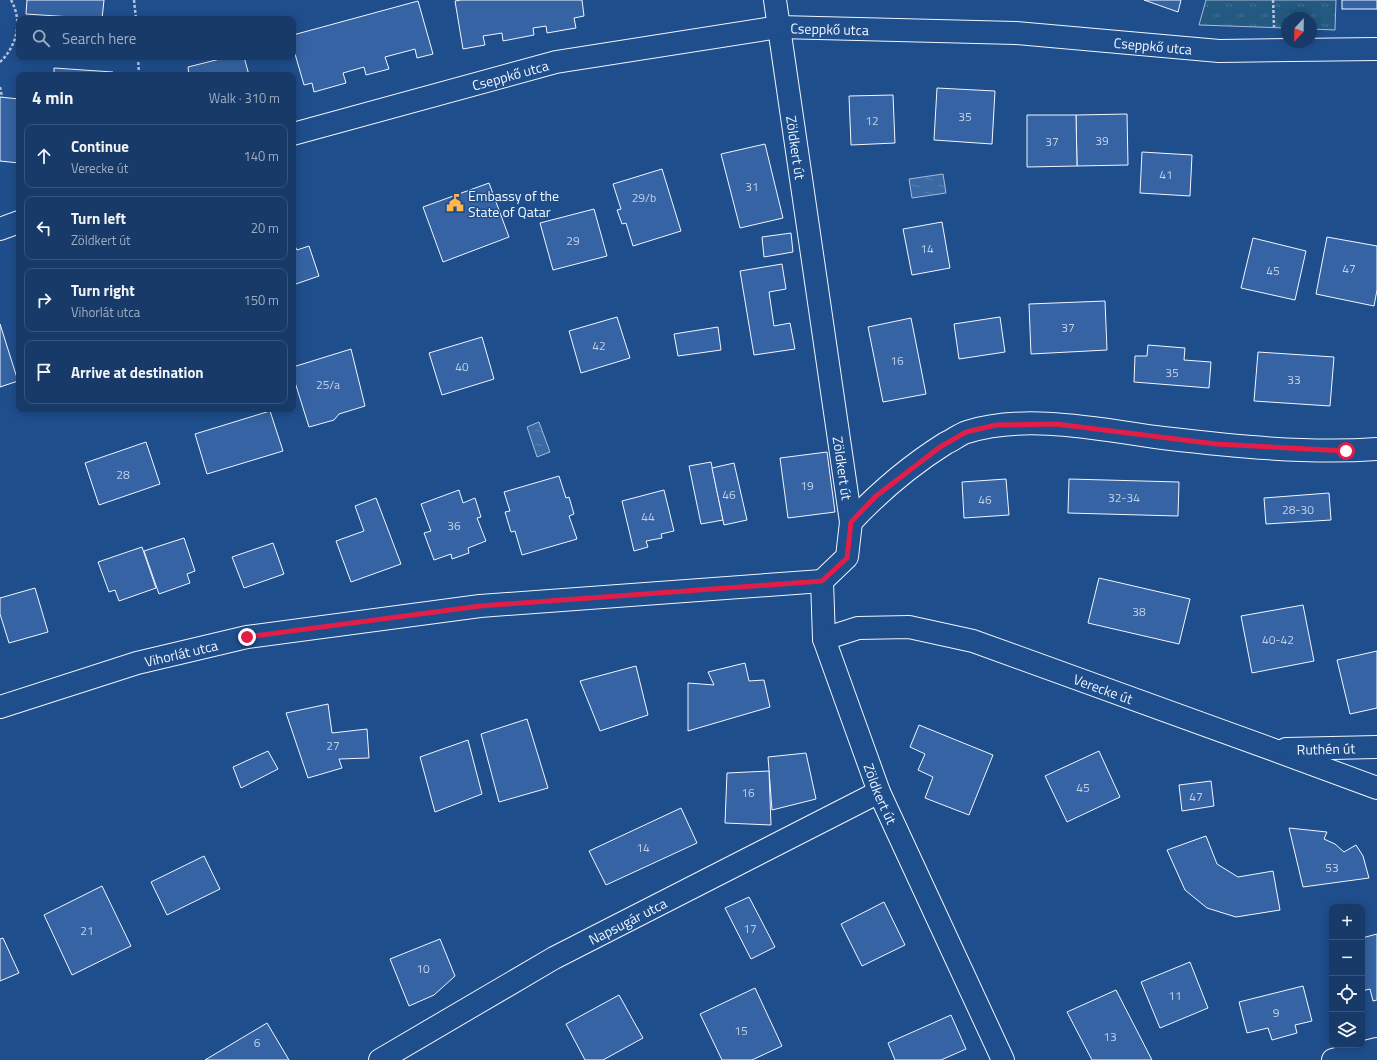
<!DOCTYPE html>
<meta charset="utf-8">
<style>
:root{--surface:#173a69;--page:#20416f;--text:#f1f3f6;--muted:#9eadc0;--line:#36547d}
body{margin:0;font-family:"Titillium Web",sans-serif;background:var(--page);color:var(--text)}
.controls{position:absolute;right:12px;bottom:12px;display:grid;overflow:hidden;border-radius:8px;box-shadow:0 2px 10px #0003}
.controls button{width:36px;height:36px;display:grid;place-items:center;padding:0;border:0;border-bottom:1px solid var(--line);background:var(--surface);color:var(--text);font:20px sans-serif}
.compass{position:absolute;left:1281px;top:12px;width:36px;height:36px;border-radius:50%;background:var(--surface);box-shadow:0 2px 10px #0003;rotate:202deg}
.stop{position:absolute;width:12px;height:12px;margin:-9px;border:3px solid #e11d48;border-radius:50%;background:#fff}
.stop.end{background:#e11d48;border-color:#fff;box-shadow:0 1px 4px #0008}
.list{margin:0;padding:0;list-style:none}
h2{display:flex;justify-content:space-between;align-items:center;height:52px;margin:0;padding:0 16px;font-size:17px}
h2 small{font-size:13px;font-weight:400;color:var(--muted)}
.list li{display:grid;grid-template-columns:26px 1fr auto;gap:12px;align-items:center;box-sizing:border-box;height:64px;margin:0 8px 8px;padding:0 8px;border:1px solid var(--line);border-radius:8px}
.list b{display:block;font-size:15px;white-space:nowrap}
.list p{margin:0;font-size:13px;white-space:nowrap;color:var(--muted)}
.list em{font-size:13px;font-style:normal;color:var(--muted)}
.icon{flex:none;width:22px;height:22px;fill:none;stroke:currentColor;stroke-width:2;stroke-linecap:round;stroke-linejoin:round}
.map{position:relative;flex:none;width:1377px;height:1060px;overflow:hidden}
.search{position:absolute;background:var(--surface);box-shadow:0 2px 10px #0003;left:16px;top:16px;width:280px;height:44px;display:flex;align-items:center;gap:10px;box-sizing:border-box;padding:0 14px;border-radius:8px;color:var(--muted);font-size:15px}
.panel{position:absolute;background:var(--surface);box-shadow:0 2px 10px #0003;left:16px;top:72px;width:280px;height:340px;border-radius:8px}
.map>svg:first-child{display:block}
.grass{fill:url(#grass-tufts);stroke:#a8bbd7}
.water{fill:url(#water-ripples);stroke:#a8bbd7}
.building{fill:#3563a3;stroke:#f2f6ff}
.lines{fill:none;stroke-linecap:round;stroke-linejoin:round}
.minor-casing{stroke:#f2f6ff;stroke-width:24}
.path{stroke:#b3c4dc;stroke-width:2.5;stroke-dasharray:3 2;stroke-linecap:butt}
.minor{stroke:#1f4e8c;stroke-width:22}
.route{stroke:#e11d48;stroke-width:5}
.labels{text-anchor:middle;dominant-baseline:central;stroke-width:3;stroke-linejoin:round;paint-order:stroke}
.number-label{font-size:12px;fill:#c3d1e8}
.street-label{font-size:14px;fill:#f2f6ff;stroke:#1f4e8c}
.poi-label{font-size:14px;fill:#f2f6ff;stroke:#1f4e8c;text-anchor:start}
</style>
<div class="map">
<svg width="1377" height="1060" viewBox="0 0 1377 1060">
<defs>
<pattern id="grass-tufts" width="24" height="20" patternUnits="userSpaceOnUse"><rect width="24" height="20" fill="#245a82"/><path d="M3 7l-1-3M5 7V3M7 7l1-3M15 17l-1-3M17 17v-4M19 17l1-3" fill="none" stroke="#447295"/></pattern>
<pattern id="water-ripples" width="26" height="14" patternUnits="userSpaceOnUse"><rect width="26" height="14" fill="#3b69a3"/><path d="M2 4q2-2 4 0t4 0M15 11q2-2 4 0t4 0" fill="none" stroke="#587fb1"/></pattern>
</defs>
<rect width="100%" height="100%" fill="#1f4e8c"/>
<polygon class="grass" points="1206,0 1336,0 1335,30 1311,29 1311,18 1287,18 1287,28 1199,25"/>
<g class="water">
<polygon points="943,174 946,193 912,198 909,179"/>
<polygon points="539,422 550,452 537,457 527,427"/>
</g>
<g class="building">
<polygon points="27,0 104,0 102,19 26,14"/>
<polygon points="461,0 582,0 584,16 574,18 576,28 547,33 546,26 533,28 534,35 503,41 502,33 483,36 485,45 463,49 455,1"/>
<polygon points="1144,0 1181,0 1178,12"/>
<rect x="1342" y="0" width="35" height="9"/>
<polygon points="418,1 433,54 417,58 415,49 385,57 389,69 366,75 364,67 343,73 346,83 314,92 312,83 304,85 293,47 293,35"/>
<polygon points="228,57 244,57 249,75 189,75 188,67"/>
<polygon points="54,68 113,72 113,75 54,75"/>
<polygon points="937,88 995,91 992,144 934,140"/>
<polygon points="893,95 895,143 851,145 849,96"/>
<polygon points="0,97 19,99 19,163 0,161"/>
<polygon points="1127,114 1128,165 1077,166 1076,115"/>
<polygon points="1027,115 1076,115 1077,166 1027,167"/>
<polygon points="765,144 783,218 740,228 721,154"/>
<polygon points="1142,152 1192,155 1190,196 1140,193"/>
<polygon points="662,169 681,231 633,246 626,223 622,224 617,210 621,209 613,184"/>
<polygon points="489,183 509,237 443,262 423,207"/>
<polygon points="594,209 607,256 553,270 540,223"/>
<polygon points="942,222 950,268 912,275 903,229"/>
<polygon points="791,233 793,252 764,257 762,237"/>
<polygon points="1327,237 1377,246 1377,290 1374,306 1316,294"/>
<polygon points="1253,238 1306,251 1295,300 1241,288"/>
<polygon points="293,242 297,250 309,246 319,276 293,285"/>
<polygon points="782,264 786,289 769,292 774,326 790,323 795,349 754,355 740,271"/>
<polygon points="1105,301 1107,350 1031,354 1029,304"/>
<polygon points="617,317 630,358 581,373 569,331"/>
<polygon points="1000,317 1005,352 959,359 954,324"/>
<polygon points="911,318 926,394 883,402 868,327"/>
<polygon points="0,324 18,381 0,387"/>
<polygon points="718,327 721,350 678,356 674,334"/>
<polygon points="482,337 494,379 442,395 429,353"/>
<polygon points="1148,345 1185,348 1184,360 1211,362 1209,388 1134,382 1135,356 1147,356"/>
<polygon points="351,349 365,406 339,414 334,420 309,427 293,376 293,367"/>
<polygon points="1258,352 1334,357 1330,406 1254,401"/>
<polygon points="270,411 283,451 207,474 195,434"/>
<polygon points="146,442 160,484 99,505 85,463"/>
<polygon points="827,452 835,512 788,518 780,458"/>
<polygon points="711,462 723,520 701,524 689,466"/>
<polygon points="734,463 747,520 724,525 712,468"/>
<polygon points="559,476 566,498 569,497 574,514 569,516 577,539 522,555 515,531 511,532 505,512 510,511 504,492"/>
<polygon points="1006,479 1009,515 964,518 962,482"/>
<polygon points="1069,479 1179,482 1178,516 1068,513"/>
<polygon points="459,490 463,503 475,498 481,517 477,518 486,541 468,548 469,553 452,559 451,554 434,560 424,533 431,531 421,504"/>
<polygon points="664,490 674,531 661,534 662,538 646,541 648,547 634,551 622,501"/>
<polygon points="1329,493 1331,520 1266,524 1264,498"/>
<polygon points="376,498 401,564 351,582 336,541 364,531 355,506"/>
<polygon points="184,538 195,571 187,574 190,583 159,594 144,551"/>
<polygon points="273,543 284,574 244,588 232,557"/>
<polygon points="142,547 156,588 119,601 115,590 109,592 98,562"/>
<polygon points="1099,578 1190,599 1179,644 1088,623"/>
<polygon points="35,588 48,632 9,643 0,614 0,598"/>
<polygon points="1303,605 1314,661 1252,673 1241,616"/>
<polygon points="1377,651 1377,708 1350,714 1337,660"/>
<polygon points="745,663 749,681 764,680 770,707 688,731 688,683 714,685 708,672"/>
<polygon points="636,666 648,715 600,731 580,681"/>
<polygon points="328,704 332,733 367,729 369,758 339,759 342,768 308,778 286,713"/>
<polygon points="527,719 548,788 499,802 481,734"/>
<polygon points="919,725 993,755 969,815 925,798 933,777 918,770 925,754 910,747"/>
<polygon points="468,740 482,794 435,812 420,757"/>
<polygon points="268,751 278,769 241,788 233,767"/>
<polygon points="1099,751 1120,797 1067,822 1045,776"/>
<polygon points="806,753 816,799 772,810 768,757"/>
<polygon points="769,771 771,825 725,823 727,773"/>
<polygon points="1211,781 1214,806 1182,811 1179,785"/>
<polygon points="681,808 697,843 606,885 589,851"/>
<polygon points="1289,828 1327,832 1324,839 1335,844 1344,852 1356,845 1363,856 1369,878 1303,887"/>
<polygon points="1206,836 1217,864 1238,877 1273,871 1280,910 1236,917 1207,908 1185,890 1167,850"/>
<polygon points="204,856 220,889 167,915 151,882"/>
<polygon points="102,886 131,946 72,975 44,915"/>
<polygon points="749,897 775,947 751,959 725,908"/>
<polygon points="884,902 905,945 862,966 841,924"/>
<polygon points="1377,934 1377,1000 1373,1001 1370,989 1362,991 1362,938"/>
<polygon points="3,938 19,973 0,981 0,939"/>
<polygon points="440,939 455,976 434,995 409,1006 390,959"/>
<polygon points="1190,962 1208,1008 1160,1028 1141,982"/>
<polygon points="1303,986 1312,1021 1295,1025 1297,1033 1272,1040 1268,1028 1247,1033 1239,1002"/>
<polygon points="755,988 782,1046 752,1060 722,1060 700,1014"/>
<polygon points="1116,990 1152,1060 1092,1060 1067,1012"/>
<polygon points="619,995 643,1038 603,1060 585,1060 566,1024"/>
<polygon points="951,1015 966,1049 941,1060 895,1060 888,1043"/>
<polygon points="267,1023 289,1060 205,1060"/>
</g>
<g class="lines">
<g class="minor-casing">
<g id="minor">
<path id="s1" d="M775 0 851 522 847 557 822 581 824 639 879 792 1003 1060"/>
<path id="s2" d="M293 134 556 62 779 27 1016 33 1219 51 1377 49"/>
<polyline points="0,229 19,222"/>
<path d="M851 522C879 492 911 465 946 443 953 440 960 434 967 432 1026 413 1103 430 1163 438 1232 446 1307 454 1377 449"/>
<path id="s3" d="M824 639 858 628 909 627 973 641 1274 750 1377 788"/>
<path id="s4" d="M0 707 137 663 247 637 480 606 822 581"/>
<path id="s5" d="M1286 749 1377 747"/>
<path id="s6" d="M380 1060 554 958 879 792"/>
<polyline points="1333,1060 1377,1049"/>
</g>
</g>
<g class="path">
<polyline points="134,0 136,19"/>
<polyline points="1273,0 1274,27"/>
<polyline points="138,57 139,75"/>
<path d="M0 62C17 46 23 21 11 0"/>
<polyline points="0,87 2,97"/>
</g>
<use href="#minor" class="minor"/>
</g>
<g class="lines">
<polyline class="route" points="247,637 480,606 822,581 847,558 851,522 876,496 940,447 966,432 996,425 1056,424 1216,444 1346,451"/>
</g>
<defs>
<g id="civic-bare" transform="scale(1.38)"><path d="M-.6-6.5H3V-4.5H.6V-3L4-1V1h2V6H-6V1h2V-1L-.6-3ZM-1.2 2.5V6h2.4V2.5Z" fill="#ffb74d" stroke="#1f4e8c" stroke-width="2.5" paint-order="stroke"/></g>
</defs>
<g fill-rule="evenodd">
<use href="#civic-bare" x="455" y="203"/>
</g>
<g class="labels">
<g class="number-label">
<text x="965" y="116">35</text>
<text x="872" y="120">12</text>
<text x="1102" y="140">39</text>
<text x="1052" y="141">37</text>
<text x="1166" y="174">41</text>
<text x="752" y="186">31</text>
<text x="644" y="197">29/b</text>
<text x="573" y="240">29</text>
<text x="927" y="248">14</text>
<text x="1349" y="268">47</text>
<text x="1273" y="270">45</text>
<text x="1068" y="327">37</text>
<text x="599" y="345">42</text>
<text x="897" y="360">16</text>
<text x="462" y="366">40</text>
<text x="1172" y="372">35</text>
<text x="1294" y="379">33</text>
<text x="328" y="384">25/a</text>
<text x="123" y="474">28</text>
<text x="807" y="485">19</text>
<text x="729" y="494">46</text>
<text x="1124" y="497">32-34</text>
<text x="985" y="499">46</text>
<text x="1298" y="509">28-30</text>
<text x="648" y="516">44</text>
<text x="454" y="525">36</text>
<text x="1139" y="611">38</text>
<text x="1278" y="639">40-42</text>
<text x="333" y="745">27</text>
<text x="1083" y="787">45</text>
<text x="748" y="792">16</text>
<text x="1196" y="796">47</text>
<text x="643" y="847">14</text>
<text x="1332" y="867">53</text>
<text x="750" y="928">17</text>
<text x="87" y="930">21</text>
<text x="423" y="968">10</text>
<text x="1175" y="995">11</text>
<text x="1276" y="1012">9</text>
<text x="741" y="1030">15</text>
<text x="1110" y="1036">13</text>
<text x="257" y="1042">6</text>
</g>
<g class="street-label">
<text stroke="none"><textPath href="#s2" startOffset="549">Cseppkő utca</textPath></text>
<text stroke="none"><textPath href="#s2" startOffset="873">Cseppkő utca</textPath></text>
<text stroke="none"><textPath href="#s2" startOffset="225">Cseppkő utca</textPath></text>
<text stroke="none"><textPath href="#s1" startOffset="149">Zöldkert út</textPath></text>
<text stroke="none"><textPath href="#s1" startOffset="473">Zöldkert út</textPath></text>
<text stroke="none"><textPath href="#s4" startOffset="189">Vihorlát utca</textPath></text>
<text stroke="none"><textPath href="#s3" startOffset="291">Verecke út</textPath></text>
<text stroke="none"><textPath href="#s5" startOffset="40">Ruthén út</textPath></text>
<text stroke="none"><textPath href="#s1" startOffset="820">Zöldkert út</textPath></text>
<text stroke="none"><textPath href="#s6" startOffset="284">Napsugár utca</textPath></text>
</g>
<g class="poi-label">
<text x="468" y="195">Embassy of the<tspan x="468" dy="16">State of Qatar</tspan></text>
</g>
</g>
</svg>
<div class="controls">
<button>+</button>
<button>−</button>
<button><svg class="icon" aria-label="locate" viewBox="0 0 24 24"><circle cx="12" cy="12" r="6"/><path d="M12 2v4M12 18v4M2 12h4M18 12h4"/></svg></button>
<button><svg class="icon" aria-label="layers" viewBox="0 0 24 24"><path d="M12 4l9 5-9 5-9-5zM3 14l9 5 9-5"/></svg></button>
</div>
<svg class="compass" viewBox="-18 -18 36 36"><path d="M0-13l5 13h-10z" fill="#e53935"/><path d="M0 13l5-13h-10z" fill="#9eadc0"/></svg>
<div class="stop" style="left:1346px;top:451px"></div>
<div class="stop end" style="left:247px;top:637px"></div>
<div class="search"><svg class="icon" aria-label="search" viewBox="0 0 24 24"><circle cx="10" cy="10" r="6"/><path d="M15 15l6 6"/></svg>Search here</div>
<section class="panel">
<h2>4 min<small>Walk · 310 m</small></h2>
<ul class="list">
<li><svg class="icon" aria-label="ahead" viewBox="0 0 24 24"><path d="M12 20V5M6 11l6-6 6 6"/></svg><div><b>Continue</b><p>Verecke út</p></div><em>140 m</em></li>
<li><svg class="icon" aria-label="left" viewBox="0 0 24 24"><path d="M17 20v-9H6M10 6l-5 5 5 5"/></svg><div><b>Turn left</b><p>Zöldkert út</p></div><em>20 m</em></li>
<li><svg class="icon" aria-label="right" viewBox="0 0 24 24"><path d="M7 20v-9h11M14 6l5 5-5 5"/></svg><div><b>Turn right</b><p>Vihorlát utca</p></div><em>150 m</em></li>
<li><svg class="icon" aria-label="arrive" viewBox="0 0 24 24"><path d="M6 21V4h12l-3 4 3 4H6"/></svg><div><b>Arrive at destination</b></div></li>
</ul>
</section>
</div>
